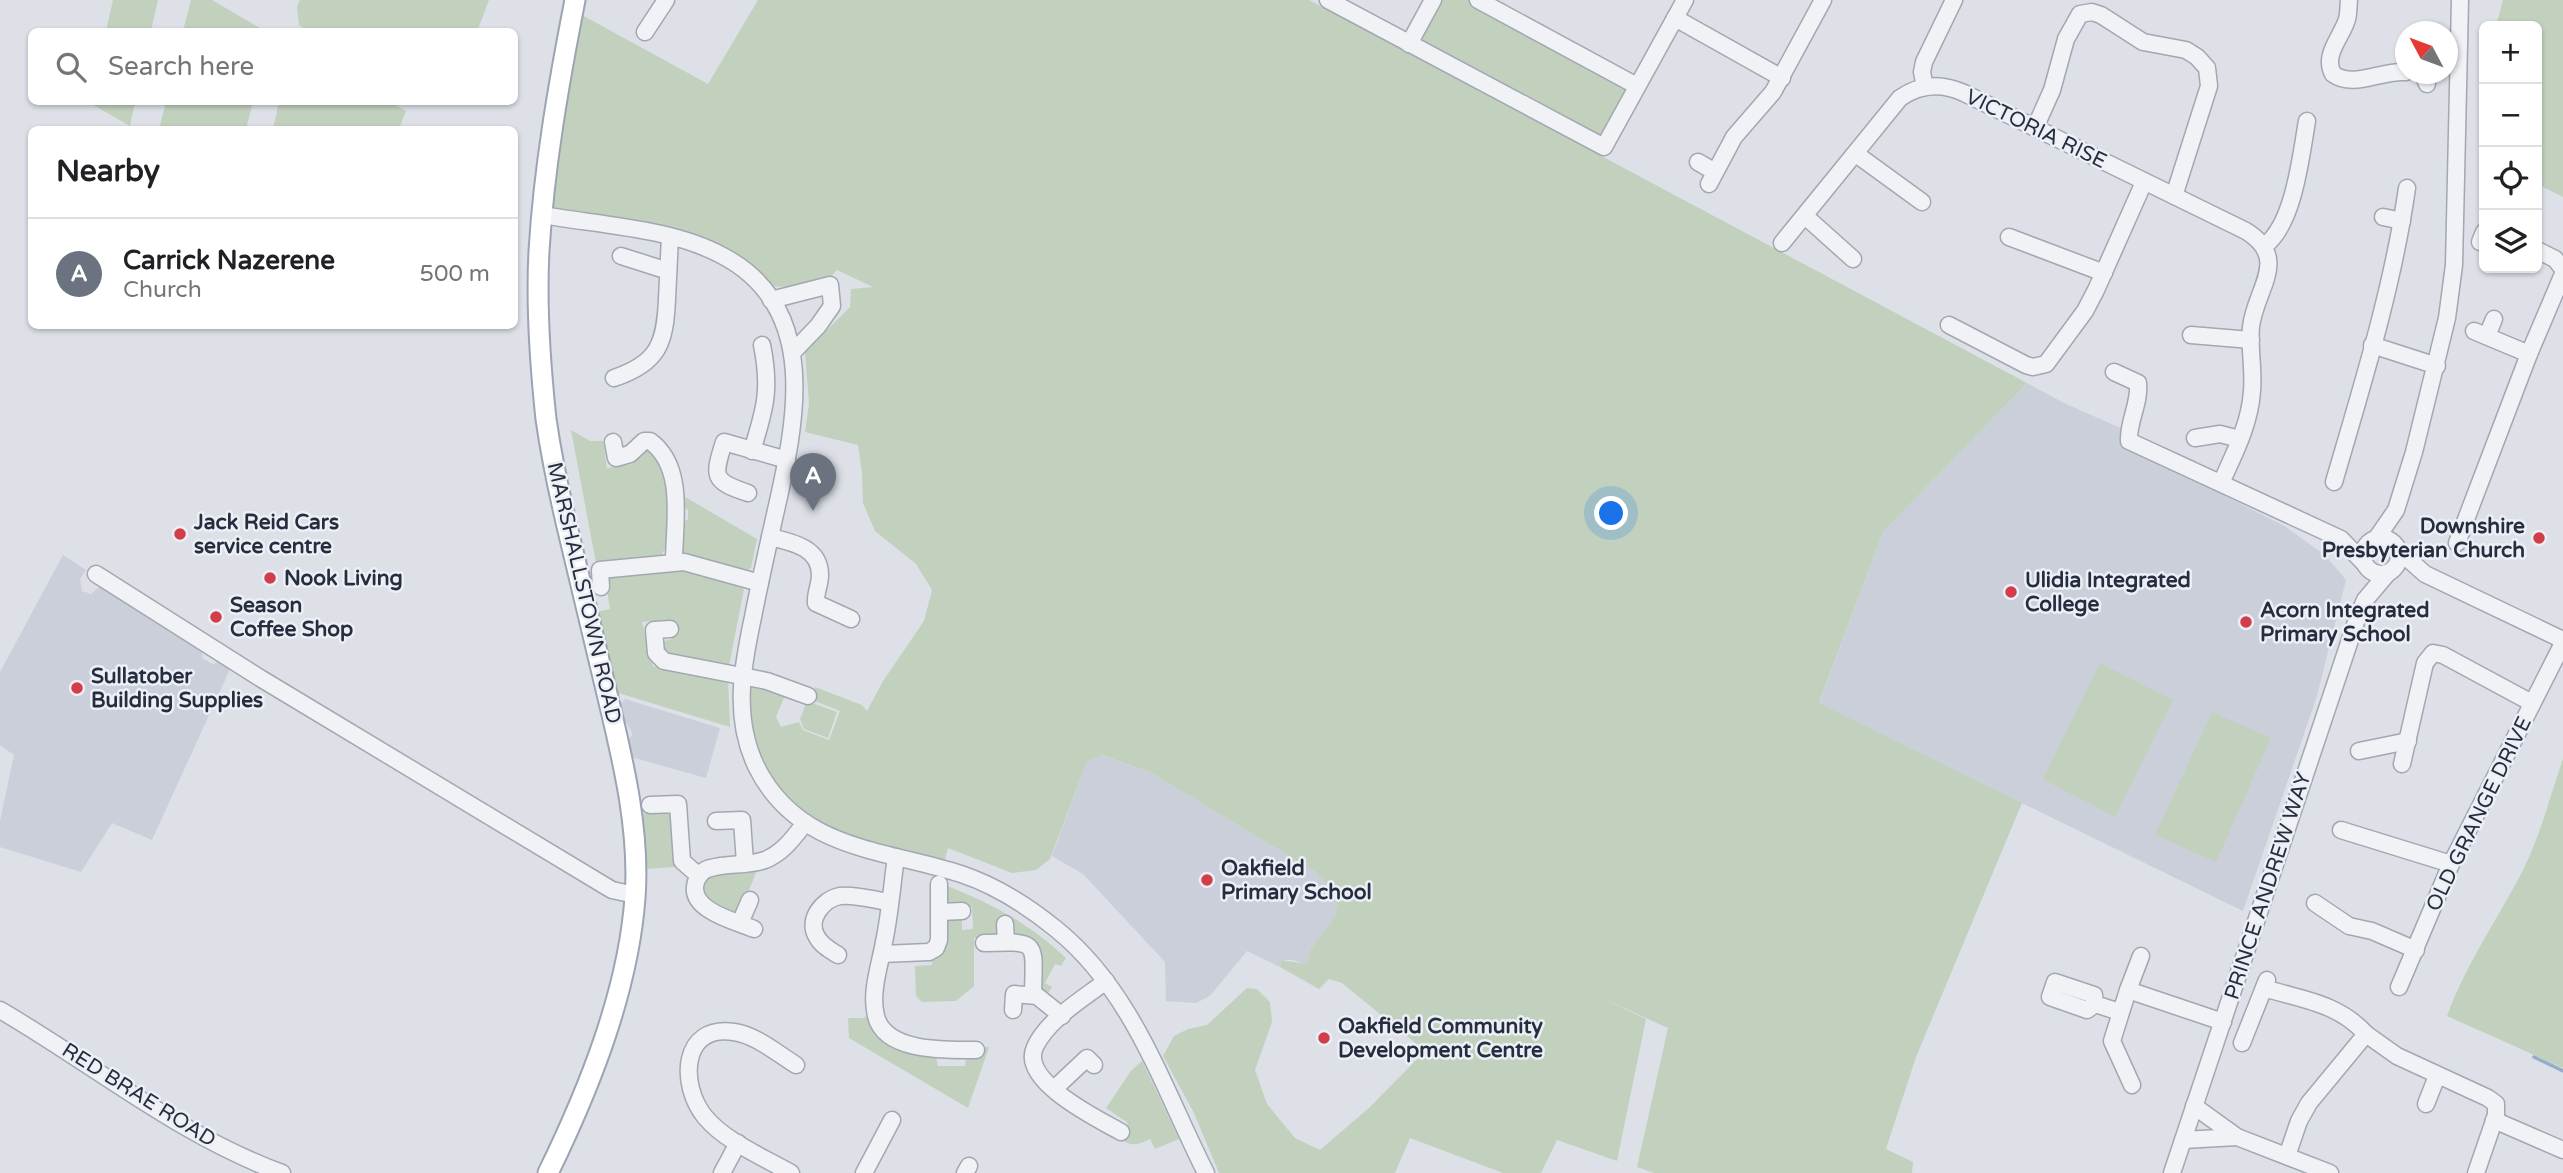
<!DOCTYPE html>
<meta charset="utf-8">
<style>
:root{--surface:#fff;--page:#f2f2f2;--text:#202124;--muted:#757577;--line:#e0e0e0;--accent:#2563eb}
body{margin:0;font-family:"Varela Round",sans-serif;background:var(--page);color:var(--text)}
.controls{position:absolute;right:21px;top:21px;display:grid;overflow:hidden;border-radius:10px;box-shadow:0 2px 5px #0004}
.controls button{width:63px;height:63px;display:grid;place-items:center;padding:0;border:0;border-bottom:2px solid var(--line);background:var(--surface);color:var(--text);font:35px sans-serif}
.compass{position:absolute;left:2395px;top:21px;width:63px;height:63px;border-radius:50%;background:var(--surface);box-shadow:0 2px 5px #0004;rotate:311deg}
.you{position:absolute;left:1612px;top:514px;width:24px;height:24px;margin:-18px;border:5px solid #fff;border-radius:50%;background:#1a73e8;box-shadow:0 0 0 10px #1a73e833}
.badge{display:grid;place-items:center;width:46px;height:46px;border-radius:50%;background:var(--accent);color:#fff;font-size:23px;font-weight:700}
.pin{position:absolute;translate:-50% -58px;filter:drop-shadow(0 2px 4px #0008)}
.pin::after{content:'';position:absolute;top:37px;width:24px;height:21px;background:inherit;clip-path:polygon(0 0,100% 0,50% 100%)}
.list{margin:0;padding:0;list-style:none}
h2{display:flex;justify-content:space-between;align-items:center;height:91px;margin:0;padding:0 28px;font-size:30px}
h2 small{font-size:23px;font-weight:400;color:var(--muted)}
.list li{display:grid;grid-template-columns:46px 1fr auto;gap:21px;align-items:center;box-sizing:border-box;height:112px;padding:0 28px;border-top:2px solid var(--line)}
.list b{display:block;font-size:26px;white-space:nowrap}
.list p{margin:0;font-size:23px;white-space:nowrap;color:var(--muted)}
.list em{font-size:23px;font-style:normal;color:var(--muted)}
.icon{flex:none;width:38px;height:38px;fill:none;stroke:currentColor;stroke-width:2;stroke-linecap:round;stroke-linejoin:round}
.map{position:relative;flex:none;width:2563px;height:1173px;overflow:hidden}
.search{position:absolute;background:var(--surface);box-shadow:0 2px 5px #0004;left:28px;top:28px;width:490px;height:77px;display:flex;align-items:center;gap:18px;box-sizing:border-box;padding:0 24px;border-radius:10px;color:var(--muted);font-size:26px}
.panel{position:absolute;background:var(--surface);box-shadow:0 2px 5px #0004;left:28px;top:126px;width:490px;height:203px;border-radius:10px}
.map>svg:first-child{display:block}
.built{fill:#cbcfd9}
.green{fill:#c2d1be}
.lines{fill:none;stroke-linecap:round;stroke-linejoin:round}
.stream{stroke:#97acc9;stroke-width:3.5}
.minor-casing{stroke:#a2a7b1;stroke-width:19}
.major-casing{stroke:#9ca4b3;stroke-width:23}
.minor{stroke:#f0f2f6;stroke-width:16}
.major{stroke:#fff;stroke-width:19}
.poi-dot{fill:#d13e4a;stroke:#eceff5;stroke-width:2.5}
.labels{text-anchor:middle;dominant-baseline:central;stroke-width:5;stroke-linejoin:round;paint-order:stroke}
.street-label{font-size:21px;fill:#262d3e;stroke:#eceff5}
.poi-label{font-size:21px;font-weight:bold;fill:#262d3e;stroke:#eceff5;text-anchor:start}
</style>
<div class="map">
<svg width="2563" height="1173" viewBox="0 0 2563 1173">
<rect width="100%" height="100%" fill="#dde0e7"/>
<g class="built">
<polygon points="2027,383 2066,404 2196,461 2192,479 2286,527 2326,556 2346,580 2317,696 2243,911 1819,704 1883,532"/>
<polygon points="63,555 86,570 80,579 82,591 91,594 99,587 203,650 202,658 207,661 213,664 220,661 231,667 152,840 112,823 81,872 0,847 0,821 14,755 0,745 0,672"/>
<polygon points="625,699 720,728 706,778 631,757 627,741 632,735 631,730 623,718 620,704"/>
<polygon points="1100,755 1150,772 1317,873 1331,886 1338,896 1335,917 1311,948 1307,965 1293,960 1281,960 1280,967 1247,951 1210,996 1196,1003 1166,1001 1165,962 1083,874 1052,856 1087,762"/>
</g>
<g class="green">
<polygon points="113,0 158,0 151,31 106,31"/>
<polygon points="191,0 212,0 265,31 183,31"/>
<polygon points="300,0 489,0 477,32 309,31 299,25 297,7"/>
<path d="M758 0H1309L2027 383 1883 532 1819 703 2022 803 1916 1057 1886 1149 1913 1162 1912 1173H1654L1637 1167 1668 1028 1595 995 1646 1019 1617 1161 1557 1140 1541 1173H1503L1410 1138 1395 1173H1219L1194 1113 1163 1056 1174 1036 1188 1029 1207 1025 1247 988 1257 989 1270 1002 1272 1022 1255 1070 1267 1104 1295 1138 1320 1150 1370 1107 1425 1051 1342 983 1329 979 1319 989 1280 967 1281 960 1307 964 1311 948 1335 917 1338 896 1317 873 1150 772 1101 755 1087 762 1050 859 1036 870 1012 873 948 848 943 866C866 843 776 827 754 736 751 722 745 702 751 688L760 685 785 695 776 717 781 727 799 722 803 730 829 740 840 711 810 699 815 687 862 705 867 711 883 681 924 621 932 590 916 564 875 531 863 503 862 473 858 445 805 432 809 404 805 352 850 307 851 289 873 287 837 270 821 288 759 286 721 255 542 215 582 15 708 84Z"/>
<polygon points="1433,0 1477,0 1637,86 1604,147 1409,44"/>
<polygon points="2503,0 2563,0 2563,197 2537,184 2537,26 2496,26"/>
<polygon points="91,102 135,102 130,126 90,103"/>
<polygon points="166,102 253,102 246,129 159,129"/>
<polygon points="279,102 390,102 406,111 399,129 273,129"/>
<path d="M571 430 590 441H603L607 468 633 464 632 461 647 448C652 453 658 459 662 466 670 485 666 526 666 547L660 557 596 563Z"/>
<polygon points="680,494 757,539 751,568 745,571 687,555 681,551 681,524 688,519 688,510 682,506"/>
<polygon points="669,570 692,570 744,589 729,666 668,655 662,647 665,641 672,639 671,620 642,622 653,666 728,680 730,727 615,692 596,612 610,609 605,579 608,576"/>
<polygon points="2100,663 2173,700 2115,817 2043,779"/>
<polygon points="807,701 837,712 828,738 804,729 800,719"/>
<polygon points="2212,712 2271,738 2216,862 2155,835"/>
<path d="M2563 759V1068L2447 1016C2466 964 2497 920 2522 872 2540 837 2550 796 2563 759Z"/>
<polygon points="666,811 671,816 676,867 645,869 640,814"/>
<polygon points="757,870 742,908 736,914 710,904 700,890 707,875"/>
<path d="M945 885C994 905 1027 922 1066 958L1061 966 1055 964 1045 983 1052 987 1048 993 1038 987 1017 937 999 930 993 936 974 938V986L956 1001 922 1002 916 996 915 966 932 965V957L946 919 962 916V930L973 929 972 907 949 905Z"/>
<polygon points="870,1015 936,1057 938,1066 965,1066 966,1057 979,1047 989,1047 968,1108 849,1038 848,1018 863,1018"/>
<path d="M1142 1061 1179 1139 1155 1149 1150 1139C1137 1145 1132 1147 1120 1139L1128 1123 1106 1108 1131 1071Z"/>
</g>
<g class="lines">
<polyline class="stream" points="2534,1057 2563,1071"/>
<g class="minor-casing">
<g id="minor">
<polyline points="1328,0 1604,147 1685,0"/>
<polyline points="1478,0 1637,86"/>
<path d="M2349 0C2348 7 2349 16 2346 22 2340 39 2323 56 2333 74 2354 89 2380 70 2406 72"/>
<polyline points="1675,18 1782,78"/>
<polyline points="645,32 666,0"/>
<polyline points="1409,44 1433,0"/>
<polyline points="2423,74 2427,84"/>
<polyline points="1925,87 1922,72 1924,62 1954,0"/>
<polyline points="2035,128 2052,90 2066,39 2080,14 2092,12 2101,15 2143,42 2186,50 2197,57 2207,68 2209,86 2174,196"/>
<polyline points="1856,154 1922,202"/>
<polyline points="1698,162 1715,172"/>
<polyline points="1709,184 1734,137 1773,92 1823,0"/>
<path d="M542 215C599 225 672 228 723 256 821 308 796 422 776 510 768 546 760 581 753 617 742 668 733 717 756 766 797 850 883 849 961 874 994 885 1029 907 1056 929 1133 991 1163 1088 1206 1173"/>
<polyline points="1805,216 1853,259"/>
<polyline points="2383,217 2402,221"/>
<polyline points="2009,237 2104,273"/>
<polyline points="2480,242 2484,232"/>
<path d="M1782 243 1900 98C1920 84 1942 83 1964 93L2246 231C2291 259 2255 289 2251 327 2249 348 2254 370 2252 391 2250 424 2234 454 2221 483"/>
<path d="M2264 246C2294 225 2301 155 2307 121"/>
<polyline points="2537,250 2555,259 2563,269"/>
<polyline points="621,256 668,271"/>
<polyline points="771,300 830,285 832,306 818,326 792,353"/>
<polyline points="1949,325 2026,365 2033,367 2046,364 2085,311 2096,290 2144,182"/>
<polyline points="2474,331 2529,354"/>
<polyline points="2191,335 2251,340"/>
<polyline points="2487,336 2494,319"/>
<polyline points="2372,345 2437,366"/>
<path d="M2114 372 2138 383C2140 404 2128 421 2129 441L2341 539 2363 562"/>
<path d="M614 378C659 363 665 343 667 299 668 278 669 258 670 237"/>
<polyline points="2195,438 2220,434 2240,439"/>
<path d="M613 442 616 458 630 454 644 441H650C686 467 674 523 674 562"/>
<path d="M752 451C765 409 771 389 762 345"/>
<path d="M2334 482C2362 386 2393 287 2407 188"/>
<path d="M748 493C712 481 713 477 724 442L787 460"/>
<path d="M770 537C791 542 820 547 820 575 820 585 815 594 816 603L851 619"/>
<circle cx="2381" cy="556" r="18"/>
<polyline points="2376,539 2396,510 2414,452 2447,318 2454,265 2460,0"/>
<polyline points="2457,543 2529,354 2563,274"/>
<polyline points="2398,550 2425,574 2563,640"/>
<polyline points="96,574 260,678 612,890 635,895"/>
<polyline points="601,587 600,570 684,562 760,583"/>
<polyline points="670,629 654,630 656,653 664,661 767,681 808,696"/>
<polyline points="2359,751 2408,741"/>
<polyline points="2402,764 2425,663 2433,653 2443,655 2532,703"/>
<polyline points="650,805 678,804 682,861 699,876"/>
<polyline points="716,821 742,820 745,863"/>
<polyline points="2341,830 2451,864"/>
<path d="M896 857C892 885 890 914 884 942 880 965 870 992 876 1016 885 1053 948 1050 976 1050"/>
<polyline points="2315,903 2349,926 2372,931 2416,950"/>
<polyline points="940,912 962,911"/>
<polyline points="740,923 750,900"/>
<polyline points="1005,924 1006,942"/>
<path d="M754 929C735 921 687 910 696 882 698 875 704 869 711 868 728 863 748 866 765 860 783 853 794 837 805 823"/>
<path d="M984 943C1040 941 1034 941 1033 994"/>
<polyline points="882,954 929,952 936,948 939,940 939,884"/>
<path d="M838 955C830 950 821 945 817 937 806 920 823 899 840 896 855 894 874 900 889 902"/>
<path d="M1106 981C1083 999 1048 1019 1035 1047 1019 1081 1098 1119 1121 1132"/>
<polyline points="2399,987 2451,864 2563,643"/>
<path d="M2264 988C2303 1000 2338 1003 2366 1034"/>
<polyline points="2128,990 2141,956"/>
<polyline points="2095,1004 2087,1010 2050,997 2055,982 2094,995 2095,1004 2120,1012"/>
<path d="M0 1010C93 1064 180 1136 282 1173"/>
<polyline points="1013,1010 1014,994 1037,996 1062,1016"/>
<polyline points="2242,1043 2267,980"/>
<polyline points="2132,1085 2112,1041 2128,990 2223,1022"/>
<polyline points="1054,1089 1087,1058 1094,1065"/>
<polyline points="2426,1104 2437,1076"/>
<polyline points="2194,1106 2237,1137 2330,1173"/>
<polyline points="2494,1120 2563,1150"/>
<polyline points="2183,1140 2237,1137"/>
<polyline points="2287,1156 2299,1121 2309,1103 2366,1034 2397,1056 2488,1098 2496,1104 2496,1115 2476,1173"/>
<polyline points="722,1173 738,1143"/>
<path d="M791 1173C763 1157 726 1142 705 1117 679 1085 681 1024 734 1032 756 1035 778 1054 796 1065"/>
<polyline points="864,1173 892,1120"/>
<polyline points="965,1173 969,1166"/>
<polyline points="2172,1173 2358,616 2365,600 2387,574"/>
</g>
</g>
<g class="major-casing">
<path id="major" d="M548 1173C589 1089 628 992 635 898 640 833 624 765 609 702 596 649 584 596 571 543 561 502 552 461 546 419 540 363 536 307 539 251 544 167 559 82 575 0"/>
</g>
<use href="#minor" class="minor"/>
<use href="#major" class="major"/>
</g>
<g class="poi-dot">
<circle cx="180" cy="534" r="7"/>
<circle cx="2539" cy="538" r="7"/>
<circle cx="270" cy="578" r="7"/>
<circle cx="2011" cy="592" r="7"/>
<circle cx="216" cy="617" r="7"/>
<circle cx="2246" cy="622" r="7"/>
<circle cx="77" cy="688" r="7"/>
<circle cx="1207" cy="880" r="7"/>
<circle cx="1324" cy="1038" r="7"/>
</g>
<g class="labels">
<g class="street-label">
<text transform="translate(2036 129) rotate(26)">VICTORIA RISE</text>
<text transform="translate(584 593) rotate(77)">MARSHALLSTOWN ROAD</text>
<text transform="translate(2479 814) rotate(-64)">OLD GRANGE DRIVE</text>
<text transform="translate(2268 886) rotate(-72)">PRINCE ANDREW WAY</text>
<text transform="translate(139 1095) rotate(32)">RED BRAE ROAD</text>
</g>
<g class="poi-label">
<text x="194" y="522">Jack Reid Cars<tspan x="194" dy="24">service centre</tspan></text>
<text x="2525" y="526" text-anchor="end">Downshire<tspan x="2525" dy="24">Presbyterian Church</tspan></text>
<text x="284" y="578">Nook Living</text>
<text x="2025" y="580">Ulidia Integrated<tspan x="2025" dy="24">College</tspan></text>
<text x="230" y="605">Season<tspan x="230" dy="24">Coffee Shop</tspan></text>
<text x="2260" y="610">Acorn Integrated<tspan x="2260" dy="24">Primary School</tspan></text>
<text x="91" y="676">Sullatober<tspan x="91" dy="24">Building Supplies</tspan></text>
<text x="1221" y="868">Oakfield<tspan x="1221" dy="24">Primary School</tspan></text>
<text x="1338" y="1026">Oakfield Community<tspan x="1338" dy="24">Development Centre</tspan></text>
</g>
</g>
</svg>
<div class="controls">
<button>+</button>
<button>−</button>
<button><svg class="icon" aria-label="locate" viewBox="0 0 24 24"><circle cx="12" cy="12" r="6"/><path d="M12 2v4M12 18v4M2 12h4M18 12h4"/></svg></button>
<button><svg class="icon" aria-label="layers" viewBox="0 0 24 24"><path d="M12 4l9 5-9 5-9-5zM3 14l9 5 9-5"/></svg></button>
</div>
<svg class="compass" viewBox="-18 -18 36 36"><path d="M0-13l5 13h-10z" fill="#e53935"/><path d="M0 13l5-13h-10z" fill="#757577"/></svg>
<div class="you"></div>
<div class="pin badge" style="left:813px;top:511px;background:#6b7280">A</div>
<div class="search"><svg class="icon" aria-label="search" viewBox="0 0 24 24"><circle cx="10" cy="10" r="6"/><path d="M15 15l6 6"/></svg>Search here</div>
<section class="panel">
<h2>Nearby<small></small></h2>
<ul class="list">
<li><span class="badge" style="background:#6b7280">A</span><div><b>Carrick Nazerene</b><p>Church</p></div><em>500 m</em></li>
</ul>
</section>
</div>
